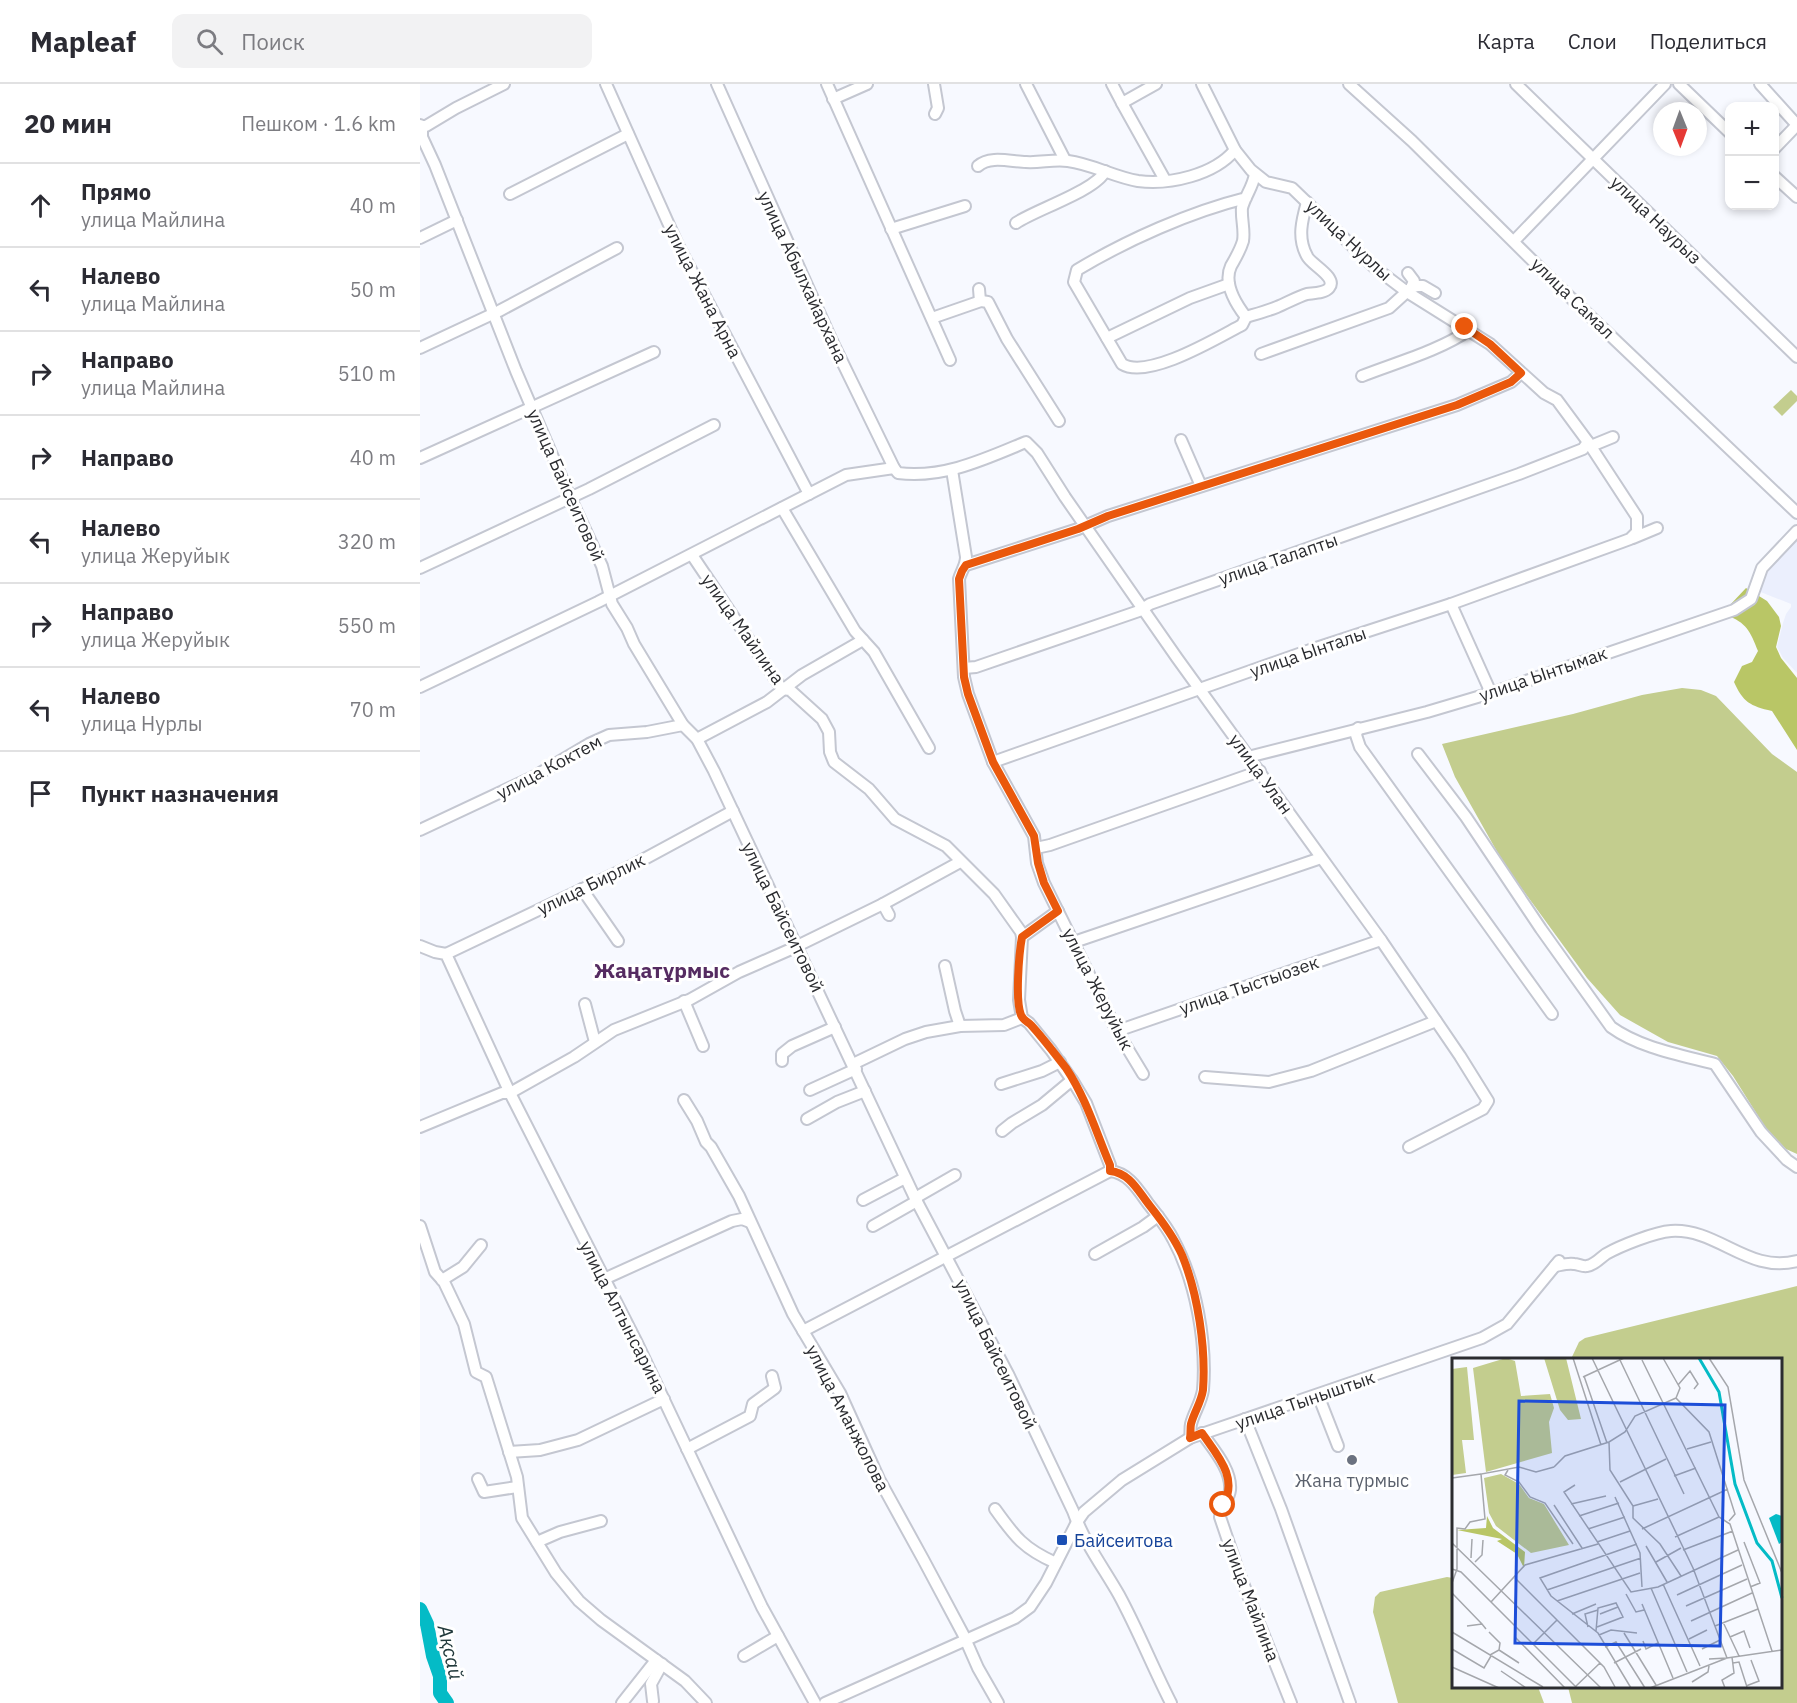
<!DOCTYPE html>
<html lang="ru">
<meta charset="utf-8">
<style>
:root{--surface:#fff;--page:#f2f2f3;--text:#2b2b33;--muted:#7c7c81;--line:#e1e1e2}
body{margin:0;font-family:"IBM Plex Sans",sans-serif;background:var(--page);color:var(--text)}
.controls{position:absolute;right:18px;top:18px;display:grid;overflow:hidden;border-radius:12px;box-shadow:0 3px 9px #0003}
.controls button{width:54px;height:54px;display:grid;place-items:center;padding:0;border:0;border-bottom:2px solid var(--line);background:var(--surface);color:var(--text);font:30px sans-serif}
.compass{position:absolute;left:1233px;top:18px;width:54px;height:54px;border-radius:50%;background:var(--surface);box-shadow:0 3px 9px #0003;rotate:179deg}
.stop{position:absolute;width:18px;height:18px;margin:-14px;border:4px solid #ea580c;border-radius:50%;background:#fff}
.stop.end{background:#ea580c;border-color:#fff;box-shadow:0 2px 6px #0008}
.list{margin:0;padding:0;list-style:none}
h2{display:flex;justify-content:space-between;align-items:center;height:78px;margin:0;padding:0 24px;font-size:26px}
h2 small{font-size:20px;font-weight:400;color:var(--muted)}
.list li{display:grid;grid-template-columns:39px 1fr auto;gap:18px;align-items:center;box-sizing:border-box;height:84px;padding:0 24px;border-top:2px solid var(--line)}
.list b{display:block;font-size:22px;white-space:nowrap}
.list p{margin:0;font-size:20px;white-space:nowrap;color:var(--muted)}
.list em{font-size:20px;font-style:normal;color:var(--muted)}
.icon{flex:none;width:33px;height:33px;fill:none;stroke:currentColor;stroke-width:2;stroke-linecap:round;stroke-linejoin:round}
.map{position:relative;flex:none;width:1377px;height:1619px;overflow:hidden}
header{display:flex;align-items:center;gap:36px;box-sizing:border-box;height:84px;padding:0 30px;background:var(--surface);border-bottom:2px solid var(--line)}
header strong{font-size:28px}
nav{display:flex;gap:33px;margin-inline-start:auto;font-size:21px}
.search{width:420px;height:54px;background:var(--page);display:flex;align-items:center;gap:15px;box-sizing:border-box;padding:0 21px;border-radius:12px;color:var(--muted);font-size:22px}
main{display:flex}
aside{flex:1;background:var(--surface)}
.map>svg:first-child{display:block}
.built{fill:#ebeffd}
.green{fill:#c3cd8e}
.forest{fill:#b9c666}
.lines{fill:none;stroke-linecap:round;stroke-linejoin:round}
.river{stroke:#04bbc6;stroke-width:14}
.minor-casing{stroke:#c4c7d1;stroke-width:14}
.minor{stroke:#fff;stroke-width:10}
.route{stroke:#ea580c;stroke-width:8}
.worship-dot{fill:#6b7280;stroke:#fff;stroke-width:2}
.transit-dot{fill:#1a4fb4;stroke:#fff;stroke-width:2}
.labels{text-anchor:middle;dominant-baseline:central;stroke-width:6;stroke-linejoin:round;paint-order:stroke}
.street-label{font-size:18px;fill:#2b2c30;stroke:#fff}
.worship-label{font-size:18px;fill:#5b616d;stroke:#fff}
.transit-label{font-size:18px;fill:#164399;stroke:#fff;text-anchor:start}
.water-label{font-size:20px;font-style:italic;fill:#21393b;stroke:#fff}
.quarter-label{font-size:21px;font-weight:bold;fill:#552b61;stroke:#fff}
.inset-river{fill:none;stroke:#04bbc6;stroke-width:3}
.inset-road{fill:none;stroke:#a5a7ac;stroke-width:1.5}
.view{fill:#1d4ed8;fill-opacity:0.15;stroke:#1d4ed8;stroke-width:3}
.inset-edge{fill:none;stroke:#2b2c30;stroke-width:3}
</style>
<header>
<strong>Mapleaf</strong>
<div class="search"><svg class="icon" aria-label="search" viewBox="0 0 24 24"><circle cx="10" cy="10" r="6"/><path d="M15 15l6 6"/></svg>Поиск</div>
<nav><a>Карта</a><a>Слои</a><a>Поделиться</a></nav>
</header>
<main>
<aside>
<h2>20 мин<small>Пешком · 1.6 km</small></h2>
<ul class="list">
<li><svg class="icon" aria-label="ahead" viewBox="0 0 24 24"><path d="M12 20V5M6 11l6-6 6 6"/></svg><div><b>Прямо</b><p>улица Майлина</p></div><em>40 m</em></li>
<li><svg class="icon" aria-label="left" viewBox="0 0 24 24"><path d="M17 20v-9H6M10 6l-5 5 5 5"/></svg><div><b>Налево</b><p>улица Майлина</p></div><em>50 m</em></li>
<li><svg class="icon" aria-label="right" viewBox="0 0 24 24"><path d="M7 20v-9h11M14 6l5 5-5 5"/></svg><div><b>Направо</b><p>улица Майлина</p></div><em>510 m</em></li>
<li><svg class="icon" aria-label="right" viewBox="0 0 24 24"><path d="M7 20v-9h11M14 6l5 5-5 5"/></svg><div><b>Направо</b></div><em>40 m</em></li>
<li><svg class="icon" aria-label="left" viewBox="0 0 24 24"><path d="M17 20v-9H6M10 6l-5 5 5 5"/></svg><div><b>Налево</b><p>улица Жеруйык</p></div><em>320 m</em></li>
<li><svg class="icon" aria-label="right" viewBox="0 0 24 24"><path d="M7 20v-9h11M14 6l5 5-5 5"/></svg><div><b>Направо</b><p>улица Жеруйык</p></div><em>550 m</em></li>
<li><svg class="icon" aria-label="left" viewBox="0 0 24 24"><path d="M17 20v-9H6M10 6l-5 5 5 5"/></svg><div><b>Налево</b><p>улица Нурлы</p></div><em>70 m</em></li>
<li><svg class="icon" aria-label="arrive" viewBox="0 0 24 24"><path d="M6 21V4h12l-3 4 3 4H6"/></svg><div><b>Пункт назначения</b></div></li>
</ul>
</aside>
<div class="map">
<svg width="1377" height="1619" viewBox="0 0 1377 1619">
<rect width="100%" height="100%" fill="#f7f9ff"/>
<polygon class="built" points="1377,453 1377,589 1363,574 1357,563 1363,539 1366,530 1371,523 1371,520 1328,503"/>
<g class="green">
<polygon points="1371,306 1377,312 1377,317 1362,332 1353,323"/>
<polygon points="1262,604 1281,606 1296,612 1352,670 1377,688 1377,1070 1366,1065 1345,1043 1313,992 1297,972 1248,958 1200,931 1167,894 1084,780 1035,693 1022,660 1153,630 1222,611"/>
<polygon points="1377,1202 1377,1619 1152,1619 1148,1603 1360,1602 1360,1276 1151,1275 1159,1258 1165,1254"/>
<polygon points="1027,1493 1033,1494 1034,1602 1118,1603 1124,1619 978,1619 953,1528 955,1513 960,1508"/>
</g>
<path class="forest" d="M1326 504 1347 517 1359 533 1361 542 1356 563 1361 574 1377 594V666L1352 627C1330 622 1323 618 1314 598L1322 582 1332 578 1338 567C1330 547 1327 539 1306 531L1310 521Z"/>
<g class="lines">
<polyline class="river" points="0,1525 7,1540 13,1572 20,1592 20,1609 27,1619"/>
<g class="minor-casing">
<g id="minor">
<polyline points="186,0 258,161 389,410"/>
<polyline points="297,0 412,257 474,384"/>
<polyline points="407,0 530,276"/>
<polyline points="514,0 518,24 515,30"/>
<polyline points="606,0 645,76"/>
<polyline points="692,0 702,19 736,0"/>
<polyline points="929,0 992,57 1131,195 1377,429"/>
<polyline points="1096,0 1377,273"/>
<polyline points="1259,0 1310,49"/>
<polyline points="1340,0 1377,41"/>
<polyline points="413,15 447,0"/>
<polyline points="702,19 745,96"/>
<path d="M0 41 2 42V53L15 81 96 287 150 413 182 482 192 520 207 544 214 560 263 641 277 655 294 687 495 1114 588 1290 653 1427C664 1458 683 1483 699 1511 718 1546 733 1584 751 1619"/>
<polyline points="2,42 6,42 36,24 84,0"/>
<polyline points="1354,65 1377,41"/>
<path d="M558 82C570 71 592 78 606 78 620 79 634 75 648 77 672 80 694 93 718 97 750 101 794 91 815 66"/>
<polyline points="1354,92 1377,113"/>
<polyline points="90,110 208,50"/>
<path d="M826 114C770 128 707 156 657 186L654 198 702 280C728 296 797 254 822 241L826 233C816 220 803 199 811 182 816 173 820 167 823 157 825 146 821 135 822 124 825 112 833 103 835 90"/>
<path d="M596 139C615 126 677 106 685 87"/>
<polyline points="471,145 545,122"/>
<polyline points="0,154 37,136"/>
<polyline points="1094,157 1245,0"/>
<polyline points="988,189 994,197 991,204"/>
<polyline points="559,205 560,217"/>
<path d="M826 233C836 230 847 227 857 223 867 219 877 213 887 210 894 209 905 209 909 204 918 193 890 180 887 172 877 154 882 136 887 118"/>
<polyline points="512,234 561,217 568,218 587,255 639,337"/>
<polyline points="687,254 770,214 809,200"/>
<polyline points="0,264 79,227 197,164"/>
<polyline points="841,270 969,224 991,204 997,202 1003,202 1015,209"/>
<path d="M942 292C975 279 1021 266 1049 246"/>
<polyline points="761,356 781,402"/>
<polyline points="1171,362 1193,353"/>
<polyline points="0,374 234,268"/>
<path d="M532 386 546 473C546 482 541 487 539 495L544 593 548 610 573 678 614 752 617 779 624 799 697 947 723 990"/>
<polyline points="362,424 435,547 454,568 509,664"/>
<polyline points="1213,454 1237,444"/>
<path d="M272 471 362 605 370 606 402 635 409 648 410 668 414 678 449 705 475 735 526 762 574 810 601 848 602 853 599 916 602 934 609 939 631 966 654 999 666 1019 690 1081V1087C708 1089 717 1104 727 1118 736 1130 746 1141 753 1155 776 1197 787 1259 783 1306 781 1319 774 1328 771 1340 770 1344 771 1350 770 1354"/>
<polyline points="546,481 658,445 688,432 1037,321 1091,298 1101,289"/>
<polyline points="0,484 169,405 294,341"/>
<polyline points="1031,520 1071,609"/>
<polyline points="544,584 556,583 719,527 730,520 1099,390 1163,365 1168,358"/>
<path d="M0 603 178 518 426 391 474 384 478 389C523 395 565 375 606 358L617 369 645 413 757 574 961 856 1040 972 1068 1017 1063 1025 989 1063"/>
<polyline points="938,644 936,651 940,663 1132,930"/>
<polyline points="277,655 347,618 382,591 443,556"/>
<path d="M998 670 1046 733 1121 845 1191 943C1220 964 1261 971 1295 980L1341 1048 1367 1076 1377 1083"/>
<polyline points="828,673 1007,628 1071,609 1314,526 1331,515 1342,484 1377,447"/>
<polyline points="573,678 890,566 1031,520 1202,458 1210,455 1217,448 1217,433 1168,358 1137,316 1124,309 1070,260 987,208 954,183 872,104 846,98 831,86 815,66 782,0"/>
<polyline points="0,746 115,692 169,660 189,651 227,648 263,641"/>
<polyline points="616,764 630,761 840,687"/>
<polyline points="162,805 198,857"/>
<polyline points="463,820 469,831"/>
<polyline points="602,853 638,827"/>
<polyline points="654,858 901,774"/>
<polyline points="0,862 15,868 26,870 90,1009 217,1259 342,1523 395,1619"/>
<polyline points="26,870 215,780 313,727"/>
<polyline points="525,882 535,927 540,942"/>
<polyline points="264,917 283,962"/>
<polyline points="165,920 175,958"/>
<polyline points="697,947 961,856"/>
<polyline points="362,977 362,970 372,962 415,943"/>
<polyline points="433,980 485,955 506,948 540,942 584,941 602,934"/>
<polyline points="785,993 849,998 891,987 1016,937"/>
<polyline points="581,1000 622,987 640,978"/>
<polyline points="390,1006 436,985"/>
<polyline points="264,1016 277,1037 286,1058 291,1063 319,1112 373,1230 420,1309 459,1395 503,1475 543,1550 558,1584 578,1619"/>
<polyline points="387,1035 417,1018 445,1007"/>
<polyline points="0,1043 82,1009 90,1009 154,973 194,946 269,916 319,888 369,866 463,820 540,778"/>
<polyline points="582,1047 592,1039 622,1021 652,996"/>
<polyline points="495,1114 535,1091"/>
<polyline points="443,1116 485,1094"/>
<polyline points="0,1142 15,1188 24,1198 44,1240 56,1288 66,1293 97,1393 102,1434 136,1489 159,1517 181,1536 265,1597 286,1619"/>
<polyline points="453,1142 497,1117"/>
<polyline points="675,1170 723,1143 738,1132"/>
<path d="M1135 1182C1141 1181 1148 1179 1154 1180 1158 1180 1163 1183 1167 1182 1175 1181 1180 1174 1186 1170 1200 1162 1235 1148 1251 1147 1298 1144 1328 1190 1377 1177"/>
<polyline points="184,1195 312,1137 322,1135 330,1138"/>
<polyline points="22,1196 43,1183 61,1161"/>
<polyline points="383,1247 690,1087"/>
<polyline points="898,1311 918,1362"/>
<polyline points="825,1335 861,1425 930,1619"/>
<path d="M782 1349C793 1365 812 1386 810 1406 809 1416 800 1423 800 1433L819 1489 871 1619"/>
<polyline points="267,1365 330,1332 333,1320 355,1304 352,1292"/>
<polyline points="89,1368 120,1366 158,1356 244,1315"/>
<polyline points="58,1395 64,1408 97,1403"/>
<path d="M575 1425C595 1453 604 1465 636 1479"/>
<polyline points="117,1458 140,1448 181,1437"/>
<polyline points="324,1572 358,1552"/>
<polyline points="233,1617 231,1600 242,1580"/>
<polyline points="202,1619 236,1576"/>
<polyline points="405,1619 595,1534 610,1523 626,1499 657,1438 664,1428 702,1396 770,1354 1062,1254 1087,1240 1139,1177"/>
</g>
</g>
<use href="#minor" class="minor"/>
</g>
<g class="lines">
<path class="route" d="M803 1421C819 1394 797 1371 782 1349L770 1354C771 1350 770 1344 771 1340 774 1328 781 1319 783 1306 786 1264 778 1210 762 1171 754 1153 742 1137 730 1122 718 1107 710 1089 690 1087V1081C676 1048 666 1014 646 984 635 970 623 954 611 941 608 938 603 936 601 931 595 917 599 869 602 853L638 827 624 799 618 779 614 752 573 678 548 610 544 593 539 495 542 487 546 481 658 445 688 432 1037 321 1091 298 1101 289 1070 260 1045 243"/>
</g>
<circle class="worship-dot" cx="932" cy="1376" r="6"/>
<rect class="transit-dot" x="636" y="1450" width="12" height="12" rx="3"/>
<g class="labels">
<g class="street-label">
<text transform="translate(1236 136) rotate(44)">улица Наурыз</text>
<text transform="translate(929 156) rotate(43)">улица Нурлы</text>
<text transform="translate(383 193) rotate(65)">улица Абылхайархана</text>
<text transform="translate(283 207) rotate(63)">улица Жана Арна</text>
<text transform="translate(1153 214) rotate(44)">улица Самал</text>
<text transform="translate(146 401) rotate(66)">улица Байсеитовой</text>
<text transform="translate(858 475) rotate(-19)">улица Талапты</text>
<text transform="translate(323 545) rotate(55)">улица Майлина</text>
<text transform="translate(888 568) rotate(-19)">улица Ынталы</text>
<text transform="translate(1123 590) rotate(-19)">улица Ынтымак</text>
<text transform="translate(129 683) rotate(-28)">улица Коктем</text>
<text transform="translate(841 690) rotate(54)">улица Улан</text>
<text transform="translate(171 800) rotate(-26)">улица Бирлик</text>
<text transform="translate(363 833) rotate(64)">улица Байсеитовой</text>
<text transform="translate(829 901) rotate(-19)">улица Тыстыозек</text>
<text transform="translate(678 905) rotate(63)">улица Жеруйык</text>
<text transform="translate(203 1233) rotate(63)">улица Алтынсарина</text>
<text transform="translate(576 1270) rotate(64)">улица Байсеитовой</text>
<text transform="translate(885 1316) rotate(-19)">улица Тыныштык</text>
<text transform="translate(428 1334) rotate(63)">улица Аманжолова</text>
<text transform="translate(831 1516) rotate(69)">улица Майлина</text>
</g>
<g class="worship-label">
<text x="932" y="1396">Жана турмыс</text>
</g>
<g class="transit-label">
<text x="654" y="1456">Байсеитова</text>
</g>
<g class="water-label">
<text transform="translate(31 1568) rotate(77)">Ақсай</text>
</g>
<g class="quarter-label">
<text x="242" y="886">Жаңатұрмыс</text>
</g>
</g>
<g transform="translate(1032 1274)">
<rect width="330" height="330" fill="#f7f9ff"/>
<path d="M54 0 63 3 69 38 98 36 102 50 97 64 100 95 34 114 21 10ZM92 0H114L129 61 116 62 108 52ZM15 9 22 82H10L14 115 0 117V11ZM49 116 67 126 77 140 92 146 117 187 79 195 44 168 37 155 32 120Z" fill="#c3cd8e"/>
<path d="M35 158 41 170 73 194 72 210 65 196 45 183 50 181 5 172 34 170Z" fill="#b9c666"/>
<path d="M324 156 330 158V184L327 186 317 160Z" fill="#04bbc6"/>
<path class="inset-river" d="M247 0 267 34 283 126 305 185 320 203 330 240"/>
<path class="inset-road" d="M121 0 149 87M140 0 241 210 275 300 257 301M167 0 232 136M181 0H202M211 0 228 30 224 40 257 74 283 156 277 163M257 0 276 29 292 122 330 215M190 2 267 159 278 166 320 293M132 18 155 85M131 19 172 0M226 27 238 13 246 26 242 31M157 84 158 112 181 148V160L208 186 229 218M235 91 259 84M102 109 113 98 157 84 173 74 183 58 224 40M56 112 53 117 67 124 78 139 93 145 121 186M222 118 244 110M0 120 29 116M168 124 214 101M123 127 112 134 179 234 206 229 286 192M163 139 188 195 190 229M119 146 154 138M102 147 130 190M181 148 206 141M127 158 167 145M136 171 173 159M190 171 276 131M223 179 267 159M145 184 178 173M292 184 308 225 298 229M0 185 149 330M194 188 215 224M231 192 281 173M19 200 20 181M23 204 30 197 31 182M204 204 229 190M0 211 9 214 125 330M63 220 152 309 163 329M0 225 5 211V170L13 171 18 164 33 161 29 116 67 109 84 114 102 109M211 226 248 308M199 230 235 314M95 232 189 200M0 235 30 266M174 236 184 254 192 252M225 237 290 207M105 243 188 215M39 244 73 207 146 186M190 246 221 320M234 248 295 221M120 256 144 246M148 256 166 249M239 263 300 235M271 264 287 298M15 268 30 266 34 271M263 268 306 251M136 269 133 256 146 252M144 273 146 250 164 245 171 259 145 269M0 274 91 329M37 274 48 285 47 292 38 297M172 275 204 327M147 277 159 272 185 275M63 279 113 330M278 279 292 273 298 290M237 281 255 272M191 283 194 291 206 285M81 286 105 262M153 289 164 284 193 330M0 291 32 310 39 298M250 291 268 282M47 292 67 305M162 305 189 291M281 305 287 304 295 329M0 309 47 330M49 313 74 330M240 324 256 314 257 308M294 328 307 323 299 302M123 329 148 305M179 330 146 275 99 238 88 220 185 186M198 330 275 300 330 292M273 330 270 322 282 315 280 299"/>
<path class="view" d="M67 43 273 47 268 288 63 285Z"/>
<rect width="330" height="330" class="inset-edge"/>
</g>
</svg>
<div class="controls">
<button>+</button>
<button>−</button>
</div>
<svg class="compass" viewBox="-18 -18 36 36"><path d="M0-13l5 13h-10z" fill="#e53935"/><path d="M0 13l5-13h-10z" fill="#7c7c81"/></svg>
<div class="stop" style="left:803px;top:1421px"></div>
<div class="stop end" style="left:1045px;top:243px"></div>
</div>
</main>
